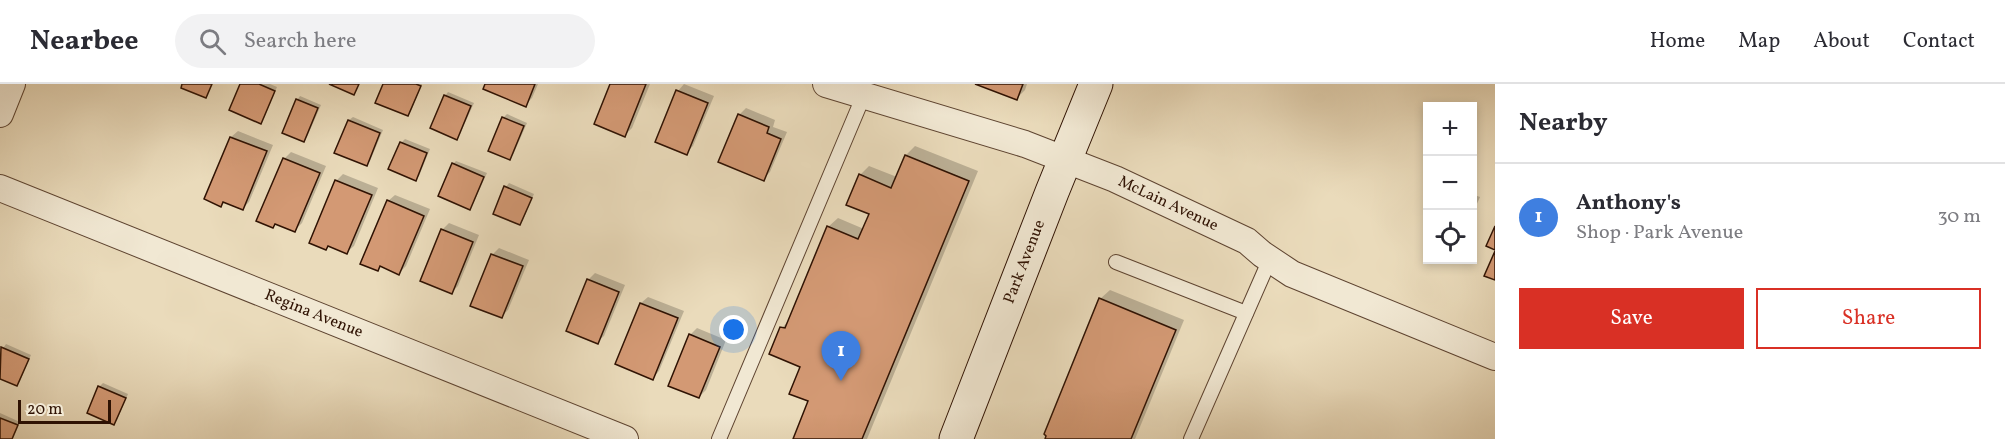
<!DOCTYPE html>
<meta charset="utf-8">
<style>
:root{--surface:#fff;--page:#f2f2f3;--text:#2b2b33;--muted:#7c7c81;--line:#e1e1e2;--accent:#d93025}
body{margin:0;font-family:Vollkorn,serif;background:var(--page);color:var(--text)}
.controls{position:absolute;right:18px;top:18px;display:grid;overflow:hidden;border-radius:0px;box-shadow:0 3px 9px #0003}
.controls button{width:54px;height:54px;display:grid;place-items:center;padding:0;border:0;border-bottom:2px solid var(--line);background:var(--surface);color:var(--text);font:30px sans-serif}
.scale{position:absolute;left:18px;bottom:15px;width:93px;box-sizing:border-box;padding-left:6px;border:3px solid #2f1203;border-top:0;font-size:16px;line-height:21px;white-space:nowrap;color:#2f1203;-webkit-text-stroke:4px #f1e8d3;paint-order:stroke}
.you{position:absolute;left:734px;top:246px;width:21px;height:21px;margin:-15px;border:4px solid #fff;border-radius:50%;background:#1a73e8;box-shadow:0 0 0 9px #1a73e833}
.badge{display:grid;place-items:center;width:39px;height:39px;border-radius:50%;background:var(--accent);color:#fff;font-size:20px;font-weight:700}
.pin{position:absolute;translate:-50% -50px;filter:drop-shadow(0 2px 3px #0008)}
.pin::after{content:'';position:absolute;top:32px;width:21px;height:18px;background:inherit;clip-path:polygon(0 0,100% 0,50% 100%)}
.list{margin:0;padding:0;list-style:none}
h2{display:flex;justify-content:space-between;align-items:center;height:78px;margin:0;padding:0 24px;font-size:26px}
h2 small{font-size:20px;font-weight:400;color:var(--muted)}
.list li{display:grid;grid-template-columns:39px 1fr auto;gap:18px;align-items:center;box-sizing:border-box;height:108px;padding:0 24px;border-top:2px solid var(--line)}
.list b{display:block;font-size:22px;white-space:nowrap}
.list p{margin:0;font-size:20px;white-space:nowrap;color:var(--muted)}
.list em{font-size:20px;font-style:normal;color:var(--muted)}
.actions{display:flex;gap:12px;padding:18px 24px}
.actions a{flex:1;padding:14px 0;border:2px solid var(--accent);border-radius:0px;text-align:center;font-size:21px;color:var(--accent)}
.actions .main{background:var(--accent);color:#fff}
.icon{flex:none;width:33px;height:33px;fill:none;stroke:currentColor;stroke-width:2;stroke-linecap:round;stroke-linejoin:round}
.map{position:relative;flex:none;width:1495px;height:355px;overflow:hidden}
header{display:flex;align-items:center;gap:36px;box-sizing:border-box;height:84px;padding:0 30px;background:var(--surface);border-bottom:2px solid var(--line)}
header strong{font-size:28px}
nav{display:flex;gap:33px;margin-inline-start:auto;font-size:21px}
.search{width:420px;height:54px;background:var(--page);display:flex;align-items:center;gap:15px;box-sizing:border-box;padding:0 21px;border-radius:33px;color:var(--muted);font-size:22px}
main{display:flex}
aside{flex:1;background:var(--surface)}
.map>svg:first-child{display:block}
.shadow{fill:#0003}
.building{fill:#d39974;stroke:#2f1203;stroke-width:1.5}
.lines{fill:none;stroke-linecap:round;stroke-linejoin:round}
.lane-casing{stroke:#5e4431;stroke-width:16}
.street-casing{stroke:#5e4431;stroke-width:28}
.secondary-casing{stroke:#2f1203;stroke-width:35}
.lane{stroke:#f1e8d3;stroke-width:14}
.street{stroke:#f1e8d3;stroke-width:26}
.secondary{stroke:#f1e8d3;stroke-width:33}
.labels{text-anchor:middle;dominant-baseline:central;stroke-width:4.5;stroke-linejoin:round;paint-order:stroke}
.street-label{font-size:16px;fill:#2f1203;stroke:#f1e8d3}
</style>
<header>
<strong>Nearbee</strong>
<div class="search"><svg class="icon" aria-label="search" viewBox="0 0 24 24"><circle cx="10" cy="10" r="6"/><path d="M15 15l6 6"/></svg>Search here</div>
<nav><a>Home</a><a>Map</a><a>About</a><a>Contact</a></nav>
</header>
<main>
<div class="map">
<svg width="1495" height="355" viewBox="0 0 1495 355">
<rect width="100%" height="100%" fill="#eadbbb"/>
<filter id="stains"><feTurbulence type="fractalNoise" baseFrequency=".00333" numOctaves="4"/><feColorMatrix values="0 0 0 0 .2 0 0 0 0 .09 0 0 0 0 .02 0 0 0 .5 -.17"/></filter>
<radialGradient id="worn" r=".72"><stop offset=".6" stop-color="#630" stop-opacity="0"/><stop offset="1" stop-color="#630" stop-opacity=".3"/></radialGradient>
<g class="shadow">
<polygon points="241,0 270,0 277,3 264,34 261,38"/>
<polygon points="385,0 422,0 411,27 407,31"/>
<polygon points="487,0 538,0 532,14 525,21"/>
<polygon points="612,0 650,0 632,44 625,51"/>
<polygon points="684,0 714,12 693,62 686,69 678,7"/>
<polygon points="979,0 1027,0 1025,6 1016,15"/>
<polygon points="448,8 474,19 460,50 457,54 445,12"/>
<polygon points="300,12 321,21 307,53 304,56 297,16"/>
<polygon points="746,24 775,36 773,43 787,48 770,88 763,95 739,31"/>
<polygon points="507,30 527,39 513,71 510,74 503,34"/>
<polygon points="353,33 383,46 370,77 366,81 336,68 349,36"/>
<polygon points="238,47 273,61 249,118 243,124 225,117 221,121 206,115 231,53"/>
<polygon points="405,55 430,65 419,92 415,95 401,59"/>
<polygon points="915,62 978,87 867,355 795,355 810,317 802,282 782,244 790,235 828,143 838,134 864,145 871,129 860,91 869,82 897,93 906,71"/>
<polygon points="291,68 326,82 302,139 295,146 277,139 273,143 284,75"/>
<polygon points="456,77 487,89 473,120 470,124 453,80"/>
<polygon points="343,90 378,104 354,162 347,168 329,161 326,165 336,97"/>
<polygon points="509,99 534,110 523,136 520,139 506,103"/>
<polygon points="1472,110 1480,113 1472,131"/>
<polygon points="395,111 430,125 406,182 399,189 381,181 377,185 388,117"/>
<polygon points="449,139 479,151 458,202 452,208 442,146"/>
<polygon points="499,164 529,176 508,226 501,233 472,221 493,170"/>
<polygon points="595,189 625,201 604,252 597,258 588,196"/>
<polygon points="1110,206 1184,236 1135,355 1046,355 1100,215"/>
<polygon points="648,213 684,227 659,287 653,294 617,280 641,219"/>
<polygon points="697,244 726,256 706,306 699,313 690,251"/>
<polygon points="6,260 31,271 20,297 17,300 0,293 0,269"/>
<polygon points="103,299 128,310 117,336 114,339 99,303"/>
<polygon points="0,329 20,338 13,355 0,355"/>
</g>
<g class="building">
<polygon points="182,0 212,0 206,14 181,4"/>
<polygon points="240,0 259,0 275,7 261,40 229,26"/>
<polygon points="329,0 359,0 354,11"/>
<polygon points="383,0 416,0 421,2 408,32 375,19"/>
<polygon points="485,0 535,0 526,23 483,5"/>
<polygon points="610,0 646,0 625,53 594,40"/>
<polygon points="975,0 1023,0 1017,16"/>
<polygon points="676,6 708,19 687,71 655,58"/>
<polygon points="444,11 471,22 457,56 430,44"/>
<polygon points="296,15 318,24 304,58 282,49"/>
<polygon points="738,30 769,43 767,49 781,55 764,97 718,78"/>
<polygon points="502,33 524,42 510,76 488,67"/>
<polygon points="348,36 380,49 367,82 334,69"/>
<polygon points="230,53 267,67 243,126 223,118 221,123 204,115"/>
<polygon points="400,58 427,69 416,97 388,85"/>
<polygon points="905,71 969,97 862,355 793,355 808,317 789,310 800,283 769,270 780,243 785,244 827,142 858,155 869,130 846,121 859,90 891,104"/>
<polygon points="283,74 320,89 295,148 275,140 273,144 256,137"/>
<polygon points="452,79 484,93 470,126 438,112"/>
<polygon points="335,96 372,111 347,170 328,162 326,166 309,159"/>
<polygon points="504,102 532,114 520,141 493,130"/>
<polygon points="387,116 424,132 399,191 380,182 378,187 360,180"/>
<polygon points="1495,142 1495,166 1486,162"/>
<polygon points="441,145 473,158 452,210 420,197"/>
<polygon points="1495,167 1495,196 1484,192"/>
<polygon points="491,170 523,182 502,234 470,222"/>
<polygon points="587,195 619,208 598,260 566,247"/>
<polygon points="1099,214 1176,246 1131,355 1045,355 1046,352 1044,350"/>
<polygon points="640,219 678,234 653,296 615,280"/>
<polygon points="689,250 720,263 699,314 668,302"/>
<polygon points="1,263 29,275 17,302 0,295"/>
<polygon points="98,302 126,314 114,341 87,329"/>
<polygon points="0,334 18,341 12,355 0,355"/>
</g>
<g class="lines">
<g class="lane-casing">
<g id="lane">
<polyline points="1116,178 1246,229"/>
<polyline points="719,355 866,6"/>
<polyline points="1191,355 1270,175"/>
</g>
</g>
<g class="street-casing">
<g id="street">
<path id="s1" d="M826 0 1025 60 1115 95 1247 157 1262 170 1292 190 1495 273"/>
<polyline points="0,30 12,0"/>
<path id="s2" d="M0 104 625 355"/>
</g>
</g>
<g class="secondary-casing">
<g id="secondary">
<path id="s3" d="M956 355 1052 108 1096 0"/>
</g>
</g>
<use href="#lane" class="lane"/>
<use href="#street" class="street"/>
<use href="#secondary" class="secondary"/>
</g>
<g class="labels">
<g class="street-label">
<text stroke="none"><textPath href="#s1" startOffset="363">McLain Avenue</textPath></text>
<text stroke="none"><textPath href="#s3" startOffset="190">Park Avenue</textPath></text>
<text stroke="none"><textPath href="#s2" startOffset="338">Regina Avenue</textPath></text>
</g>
</g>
<rect width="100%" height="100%" filter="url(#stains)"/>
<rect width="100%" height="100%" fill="url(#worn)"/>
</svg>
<div class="controls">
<button>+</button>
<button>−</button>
<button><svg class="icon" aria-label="locate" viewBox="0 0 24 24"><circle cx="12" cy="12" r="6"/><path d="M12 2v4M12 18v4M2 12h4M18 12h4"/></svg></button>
</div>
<div class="scale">20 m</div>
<div class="you"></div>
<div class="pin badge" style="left:841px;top:297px;background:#3f7fe0">1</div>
</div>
<aside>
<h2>Nearby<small></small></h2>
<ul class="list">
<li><span class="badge" style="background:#3f7fe0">1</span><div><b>Anthony's</b><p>Shop · Park Avenue</p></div><em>30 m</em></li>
</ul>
<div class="actions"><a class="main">Save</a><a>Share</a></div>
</aside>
</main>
